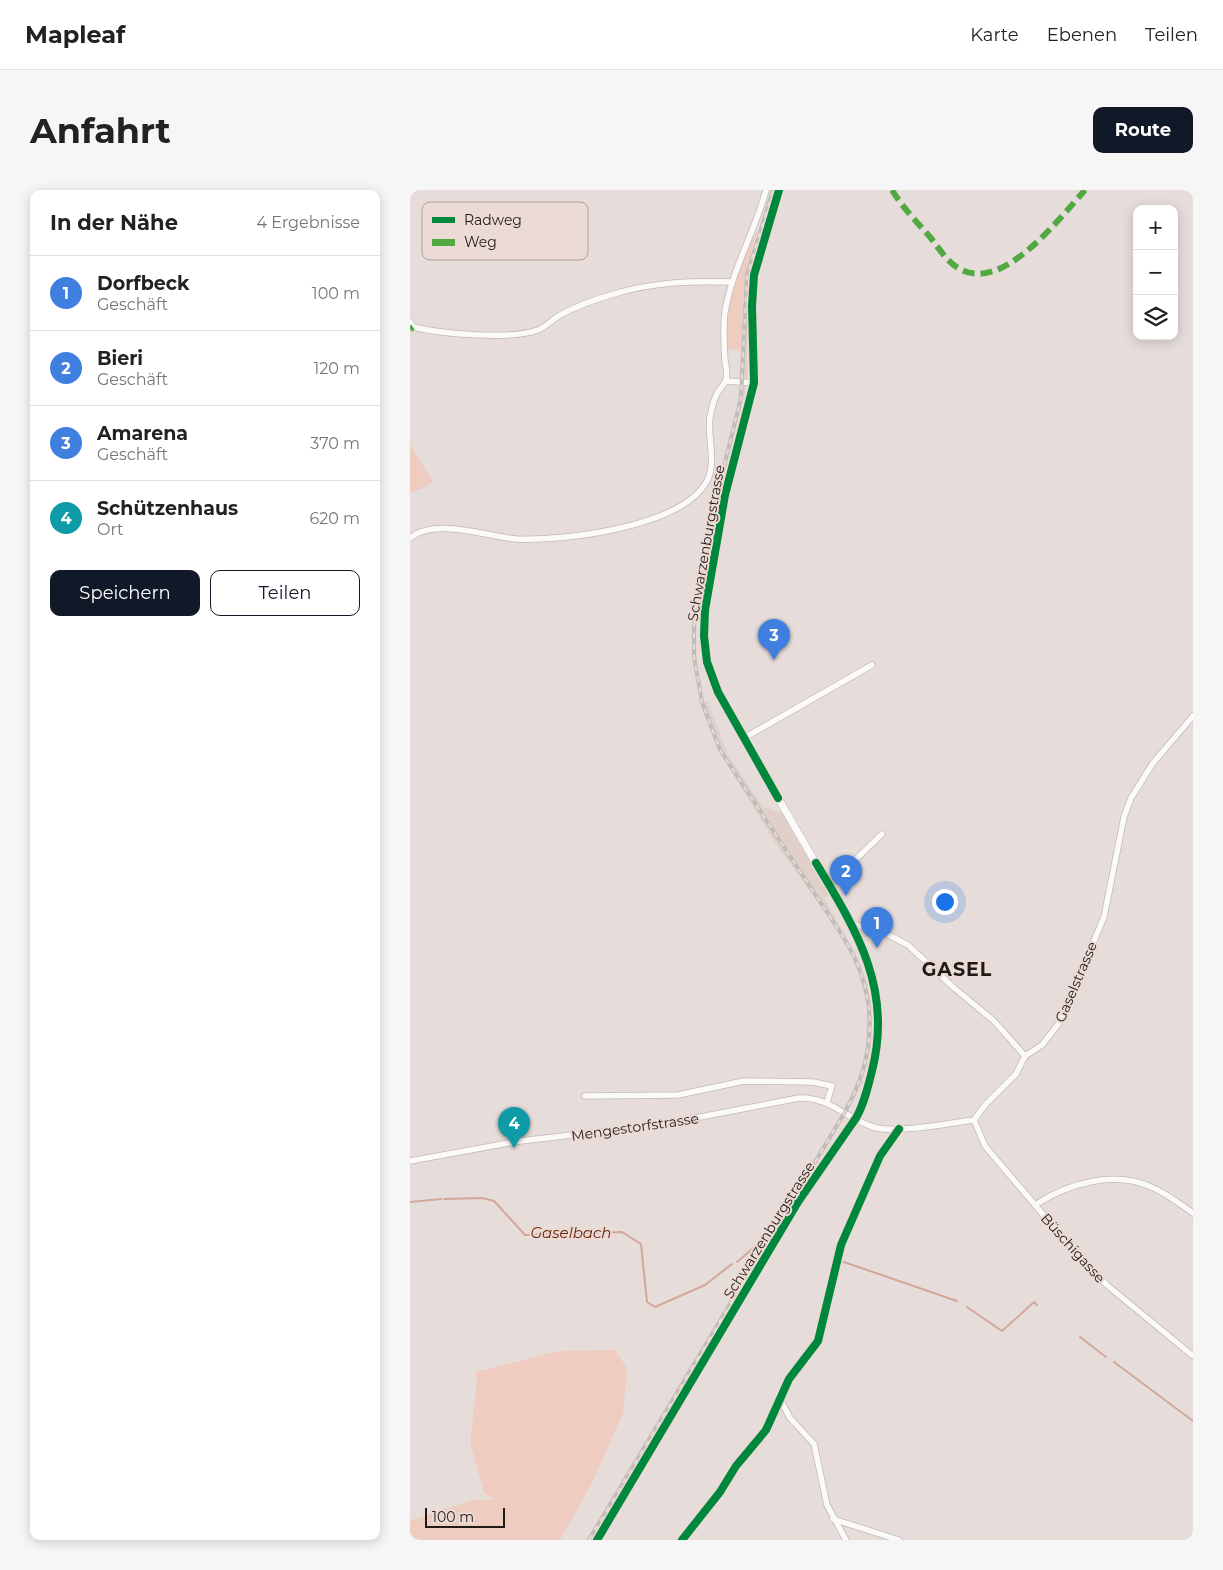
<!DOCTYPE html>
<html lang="de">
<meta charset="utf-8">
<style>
:root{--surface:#fff;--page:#f6f6f6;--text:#222;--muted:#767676;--line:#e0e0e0;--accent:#111827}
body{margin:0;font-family:Montserrat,sans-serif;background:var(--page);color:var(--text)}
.controls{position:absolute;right:15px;top:15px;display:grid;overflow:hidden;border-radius:10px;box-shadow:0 2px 12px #0003}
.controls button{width:45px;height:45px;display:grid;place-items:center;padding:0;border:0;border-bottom:1px solid var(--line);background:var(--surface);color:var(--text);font:25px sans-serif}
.scale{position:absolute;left:15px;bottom:12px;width:80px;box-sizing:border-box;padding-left:5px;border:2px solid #201a18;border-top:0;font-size:14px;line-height:18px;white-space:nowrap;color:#201a18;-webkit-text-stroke:4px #ecdad4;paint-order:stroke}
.you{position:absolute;left:534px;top:711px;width:18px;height:18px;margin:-12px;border:4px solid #fff;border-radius:50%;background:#1a73e8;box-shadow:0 0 0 8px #1a73e833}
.badge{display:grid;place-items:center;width:32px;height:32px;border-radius:50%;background:var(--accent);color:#fff;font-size:16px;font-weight:700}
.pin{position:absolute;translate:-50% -41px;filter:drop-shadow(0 1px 2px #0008)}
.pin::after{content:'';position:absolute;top:26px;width:18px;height:15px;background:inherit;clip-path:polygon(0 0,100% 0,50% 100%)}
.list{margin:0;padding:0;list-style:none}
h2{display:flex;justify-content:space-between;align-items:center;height:65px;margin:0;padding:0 20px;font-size:21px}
h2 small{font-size:16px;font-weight:400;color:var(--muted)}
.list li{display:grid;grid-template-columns:32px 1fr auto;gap:15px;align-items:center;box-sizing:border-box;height:75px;padding:0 20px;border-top:1px solid var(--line)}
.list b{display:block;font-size:19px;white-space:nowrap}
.list p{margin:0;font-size:16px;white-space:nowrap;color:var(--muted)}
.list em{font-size:16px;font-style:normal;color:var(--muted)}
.actions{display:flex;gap:10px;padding:15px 20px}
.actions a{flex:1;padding:11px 0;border:1px solid var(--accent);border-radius:10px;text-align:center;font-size:18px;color:var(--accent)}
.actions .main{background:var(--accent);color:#fff}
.icon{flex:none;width:28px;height:28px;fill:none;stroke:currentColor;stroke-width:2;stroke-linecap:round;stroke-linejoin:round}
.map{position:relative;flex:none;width:783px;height:1350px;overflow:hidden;border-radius:10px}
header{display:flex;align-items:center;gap:30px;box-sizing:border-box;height:70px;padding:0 25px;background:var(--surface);border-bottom:1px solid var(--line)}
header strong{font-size:24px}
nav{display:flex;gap:28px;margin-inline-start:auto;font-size:18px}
.intro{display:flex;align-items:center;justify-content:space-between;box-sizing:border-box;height:120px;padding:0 30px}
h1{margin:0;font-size:35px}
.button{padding:12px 22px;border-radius:10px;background:var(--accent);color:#fff;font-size:18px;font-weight:700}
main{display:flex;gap:30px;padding:0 30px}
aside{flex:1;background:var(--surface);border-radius:10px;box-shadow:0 2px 12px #0003}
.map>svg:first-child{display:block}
.built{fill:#e1d0c9}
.green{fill:#efccc0}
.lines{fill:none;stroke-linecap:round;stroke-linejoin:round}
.stream{stroke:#d2a89a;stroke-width:2}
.minor-casing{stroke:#c0b9b6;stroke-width:7}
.major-casing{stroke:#c0b9b6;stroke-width:8}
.minor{stroke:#fbfaf9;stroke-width:5.5}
.major{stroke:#fbfaf9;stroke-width:7}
.rail-casing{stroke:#bfbdbb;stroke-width:4}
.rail{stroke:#ecdad4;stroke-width:2;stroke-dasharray:5.5;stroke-linecap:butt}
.quiet{stroke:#52a942;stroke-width:6;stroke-dasharray:12 6;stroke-linecap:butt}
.cycleway-casing{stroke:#ecdad4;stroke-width:11}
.cycleway{stroke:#00873e;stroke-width:8}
.labels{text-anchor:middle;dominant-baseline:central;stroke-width:4;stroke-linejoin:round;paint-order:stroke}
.street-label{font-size:14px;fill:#201a18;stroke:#ecdad4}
.water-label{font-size:15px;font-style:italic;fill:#662308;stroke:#ecdad4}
.district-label{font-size:19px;font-weight:bold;letter-spacing:1px;fill:#201a18;stroke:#ecdad4}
.key{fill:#ecdad4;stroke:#afa09c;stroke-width:1}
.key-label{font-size:14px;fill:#201a18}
</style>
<header>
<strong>Mapleaf</strong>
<nav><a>Karte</a><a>Ebenen</a><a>Teilen</a></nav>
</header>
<div class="intro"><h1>Anfahrt</h1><a class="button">Route</a></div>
<main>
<aside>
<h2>In der Nähe<small>4 Ergebnisse</small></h2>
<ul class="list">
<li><span class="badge" style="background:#3f7fe0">1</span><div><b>Dorfbeck</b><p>Geschäft</p></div><em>100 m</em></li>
<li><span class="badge" style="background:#3f7fe0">2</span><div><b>Bieri</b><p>Geschäft</p></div><em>120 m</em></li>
<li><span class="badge" style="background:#3f7fe0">3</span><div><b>Amarena</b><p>Geschäft</p></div><em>370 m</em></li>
<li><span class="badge" style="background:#0f9aa8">4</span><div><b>Schützenhaus</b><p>Ort</p></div><em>620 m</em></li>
</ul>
<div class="actions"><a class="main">Speichern</a><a>Teilen</a></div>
</aside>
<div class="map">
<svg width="783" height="1350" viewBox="0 0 783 1350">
<rect width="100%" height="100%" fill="#e6ddda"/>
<polygon class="built" points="361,0 365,0 344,66 338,97 337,193 308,309 288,413 286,436 287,475 294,511 298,512 318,565 353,617 373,623 420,705 414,708 445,763 457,793 462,829 460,861 452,893 437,923 181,1350 176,1350 433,921 448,891 456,860 457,813 444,771 423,733 366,654 312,566 292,520 283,475 282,436 287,398 304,308 328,213 335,86"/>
<g class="green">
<path d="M345 42H347C334 83 332 119 332 161L317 159C316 112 326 84 345 42Z"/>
<polygon points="0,255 23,291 14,298 0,302"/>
<polygon points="205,1160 217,1178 213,1223 182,1293 150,1350 0,1350 0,1331 63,1310 85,1309 74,1303 60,1252 67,1191 65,1182 148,1161"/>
</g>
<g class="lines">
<g class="stream">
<polyline points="34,1009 72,1008 84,1011 115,1045 212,1042 231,1054 237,1112 245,1117 295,1095 322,1074"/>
<polyline points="0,1012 31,1009"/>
<polyline points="431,1071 547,1111"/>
<polyline points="327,1072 347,1055"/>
<polyline points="557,1117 592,1141 624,1112 627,1115"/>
<polyline points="670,1147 696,1167"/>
<polyline points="704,1172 783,1231"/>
</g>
<g class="minor-casing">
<g id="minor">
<path d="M0 132 3 137C32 144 101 150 128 140 137 136 143 129 150 125 167 116 186 109 204 104 243 92 280 91 321 92"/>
<polyline points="316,191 344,193"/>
<path d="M0 348C25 327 78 347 107 349 155 351 272 337 297 291 307 271 297 249 300 227 302 219 303 209 308 202 310 198 315 194 316 190 318 184 316 176 315 171 314 155 313 138 315 122 322 79 345 42 356 0"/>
<polyline points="334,548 462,475"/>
<polyline points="416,690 443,672 472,644"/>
<polyline points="441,734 467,739 498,755 543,797 584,831 615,866"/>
<polyline points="175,906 268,905 334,891 403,892 422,896 417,912"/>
<polyline points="564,930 575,956 669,1067 698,1096 783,1166"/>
<path d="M0 971 110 951 249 935 389 908C423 907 437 931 467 938 489 943 539 933 564 930L575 915 606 884 615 866 632 855 650 832 694 727 714 627 721 608 743 573 783 526"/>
<path d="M625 1015C657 994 703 980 741 997 756 1003 770 1014 783 1023"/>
<polyline points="370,1209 380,1228 404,1254 417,1315 436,1350"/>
<polyline points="367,1216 379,1189 410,1147 431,1055 470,966 489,939"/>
<polyline points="423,1329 489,1350"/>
<polyline points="272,1350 310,1302 326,1276 356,1240 363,1225"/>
</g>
</g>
<g class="major-casing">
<polyline id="major" points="187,1350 388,1012 434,947 451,918 465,865 469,826 462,781 441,734 313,513 297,472 294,429 317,296 344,193 342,116 344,85 369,0"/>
</g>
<use href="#minor" class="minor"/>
<use href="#major" class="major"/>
<g class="rail-casing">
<path id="rail" d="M179 1350 435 922C468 862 469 803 432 745L310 560 292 512 284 467V436L289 398 306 308 331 208 337 85 363 0"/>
</g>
<use href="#rail" class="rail"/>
<g class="quiet">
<path d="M482 0C493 18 507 32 520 47 530 59 537 73 552 80 594 101 649 29 675 0"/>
<polyline points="0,139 3,137"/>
</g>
<g class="cycleway-casing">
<g id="cycleway">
<polyline points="368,608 308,502 297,472 294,446 295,420 315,305 344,193 342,116 344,85 369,0"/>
<path d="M187 1350 388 1012 446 928C454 914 458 897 462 881 483 799 447 741 406 673"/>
<polyline points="272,1350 310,1302 326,1276 356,1240 379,1189 408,1151 431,1055 470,966 489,939"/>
</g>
</g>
<use href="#cycleway" class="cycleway"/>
</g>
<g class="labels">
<g class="street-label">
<text transform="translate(296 353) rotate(-80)">Schwarzenburgstrasse</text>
<text transform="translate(666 792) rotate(-67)">Gaselstrasse</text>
<text transform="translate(225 937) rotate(-8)">Mengestorfstrasse</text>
<text transform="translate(359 1040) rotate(-58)">Schwarzenburgstrasse</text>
<text transform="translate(663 1058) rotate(48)">Büschigasse</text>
</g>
<g class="water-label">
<text x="161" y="1042">Gaselbach</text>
</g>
<g class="district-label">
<text x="547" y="779">GASEL</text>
</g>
</g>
<rect x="12" y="12" width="166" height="58" rx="8" class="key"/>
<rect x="22" y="27" width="23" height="6" fill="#00873e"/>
<rect x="22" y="49" width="23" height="7" fill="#52a942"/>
<g class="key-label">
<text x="54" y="35">Radweg</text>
<text x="54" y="57">Weg</text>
</g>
</svg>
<div class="controls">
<button>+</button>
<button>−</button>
<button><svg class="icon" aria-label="layers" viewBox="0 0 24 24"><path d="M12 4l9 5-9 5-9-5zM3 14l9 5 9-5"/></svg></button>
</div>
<div class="scale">100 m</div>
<div class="you"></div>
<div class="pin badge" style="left:467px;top:758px;background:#3f7fe0">1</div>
<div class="pin badge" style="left:436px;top:706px;background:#3f7fe0">2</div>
<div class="pin badge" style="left:364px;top:470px;background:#3f7fe0">3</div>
<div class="pin badge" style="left:104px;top:958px;background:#0f9aa8">4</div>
</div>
</main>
